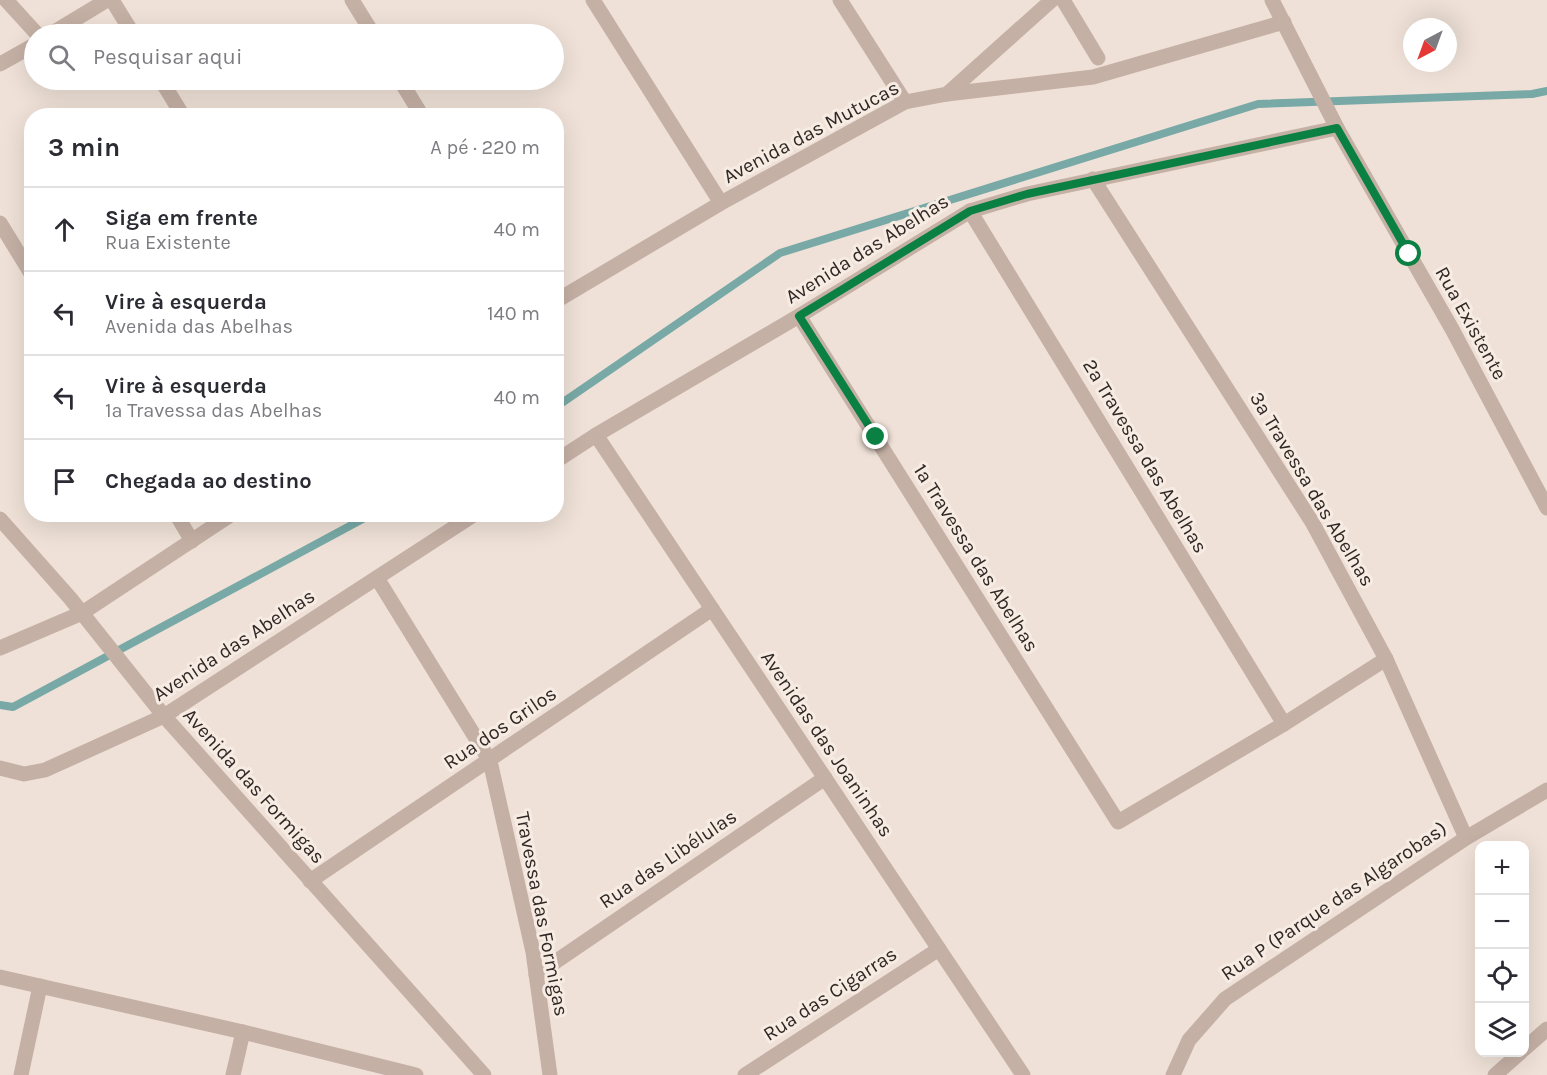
<!DOCTYPE html>
<html lang="pt">
<meta charset="utf-8">
<style>
:root{--surface:#fff;--page:#f7f7f7;--text:#2b2b33;--muted:#7c7c81;--line:#e1e1e2}
body{margin:0;font-family:Karla,sans-serif;background:var(--page);color:var(--text)}
.controls{position:absolute;right:18px;bottom:18px;display:grid;overflow:hidden;border-radius:12px;box-shadow:0 6px 24px #0002}
.controls button{width:54px;height:54px;display:grid;place-items:center;padding:0;border:0;border-bottom:2px solid var(--line);background:var(--surface);color:var(--text);font:30px sans-serif}
.compass{position:absolute;left:1403px;top:18px;width:54px;height:54px;border-radius:50%;background:var(--surface);box-shadow:0 6px 24px #0002;rotate:221deg}
.stop{position:absolute;width:18px;height:18px;margin:-14px;border:4px solid #0b8043;border-radius:50%;background:#fff}
.stop.end{background:#0b8043;border-color:#fff;box-shadow:0 2px 6px #0008}
.list{margin:0;padding:0;list-style:none}
h2{display:flex;justify-content:space-between;align-items:center;height:78px;margin:0;padding:0 24px;font-size:26px}
h2 small{font-size:20px;font-weight:400;color:var(--muted)}
.list li{display:grid;grid-template-columns:39px 1fr auto;gap:18px;align-items:center;box-sizing:border-box;height:84px;padding:0 24px;border-top:2px solid var(--line)}
.list b{display:block;font-size:22px;white-space:nowrap}
.list p{margin:0;font-size:20px;white-space:nowrap;color:var(--muted)}
.list em{font-size:20px;font-style:normal;color:var(--muted)}
.icon{flex:none;width:33px;height:33px;fill:none;stroke:currentColor;stroke-width:2;stroke-linecap:round;stroke-linejoin:round}
.map{position:relative;flex:none;width:1547px;height:1075px;overflow:hidden}
.search{position:absolute;background:var(--surface);box-shadow:0 6px 24px #0002;left:24px;top:24px;width:540px;height:66px;display:flex;align-items:center;gap:15px;box-sizing:border-box;padding:0 21px;border-radius:33px;color:var(--muted);font-size:22px}
.panel{position:absolute;background:var(--surface);box-shadow:0 6px 24px #0002;left:24px;top:108px;width:540px;height:414px;border-radius:24px}
.map>svg:first-child{display:block}
.lines{fill:none;stroke-linecap:round;stroke-linejoin:round}
.stream{stroke:#78a9a6;stroke-width:8}
.street{stroke:#c5b0a5;stroke-width:15}
.route{stroke:#0b8043;stroke-width:8}
.labels{text-anchor:middle;dominant-baseline:central;stroke-width:6;stroke-linejoin:round;paint-order:stroke}
.street-label{font-size:20px;fill:#312825;stroke:#f7ece3}
</style>
<div class="map">
<svg width="1547" height="1075" viewBox="0 0 1547 1075">
<rect width="100%" height="100%" fill="#efe1d7"/>
<g class="lines">
<g class="stream">
<polyline points="556,407 780,253 1258,104 1532,94 1547,91"/>
<polyline points="0,705 13,707 372,514"/>
</g>
<g class="street">
<polyline points="6,0 37,34"/>
<polyline points="112,0 133,34"/>
<polyline points="352,0 373,34"/>
<polyline points="593,0 721,203"/>
<polyline points="840,0 905,102"/>
<polyline points="1063,0 1098,58"/>
<polyline points="1272,0 1337,128 1452,329 1547,508"/>
<polyline points="51,34 107,0"/>
<polyline points="0,64 34,45"/>
<polyline points="161,80 183,116"/>
<polyline points="400,80 422,116"/>
<polyline points="947,94 1052,0"/>
<polyline points="1093,179 1312,522 1386,659 1466,838"/>
<polyline points="970,211 1284,724"/>
<polyline points="0,223 32,275"/>
<polyline points="556,301 721,203 905,102 947,94 1093,77 1284,22"/>
<polyline points="799,316 1118,822 1284,724 1386,659"/>
<polyline points="596,435 1023,1075"/>
<polyline points="556,461 596,435 799,316 970,211 1027,194 1337,128"/>
<polyline points="176,514 192,541"/>
<polyline points="0,519 70,598 164,716 484,1075"/>
<polyline points="377,578 490,761 533,952 550,1075"/>
<polyline points="0,648 82,613 232,514"/>
<polyline points="0,768 24,774 45,770 164,716 475,514"/>
<polyline points="310,881 712,609"/>
<polyline points="536,975 825,778"/>
<polyline points="0,977 243,1032 416,1075"/>
<polyline points="1524,1049 1547,1029"/>
<polyline points="21,1075 40,986"/>
<polyline points="233,1075 243,1032"/>
<polyline points="745,1075 939,949"/>
<polyline points="1173,1075 1189,1040 1225,999 1466,838 1547,790"/>
<polyline points="1495,1075 1521,1052"/>
</g>
</g>
<g class="lines">
<polyline class="route" points="876,437 799,316 970,211 1027,194 1337,128 1409,254"/>
</g>
<g class="labels">
<g class="street-label">
<text transform="translate(811 132) rotate(-28)">Avenida das Mutucas</text>
<text transform="translate(867 249) rotate(-32)">Avenida das Abelhas</text>
<text transform="translate(1471 323) rotate(61)">Rua Existente</text>
<text transform="translate(1145 456) rotate(59)">2ª Travessa das Abelhas</text>
<text transform="translate(1312 489) rotate(59)">3ª Travessa das Abelhas</text>
<text transform="translate(976 558) rotate(58)">1ª Travessa das Abelhas</text>
<text transform="translate(234 645) rotate(-33)">Avenida das Abelhas</text>
<text transform="translate(500 728) rotate(-34)">Rua dos Grilos</text>
<text transform="translate(827 744) rotate(56)">Avenidas das Joaninhas</text>
<text transform="translate(254 786) rotate(48)">Avenida das Formigas</text>
<text transform="translate(668 859) rotate(-34)">Rua das Libélulas</text>
<text transform="translate(1334 901) rotate(-34)">Rua P (Parque das Algarobas)</text>
<text transform="translate(542 914) rotate(79)">Travessa das Formigas</text>
<text transform="translate(830 994) rotate(-33)">Rua das Cigarras</text>
</g>
</g>
</svg>
<div class="controls">
<button>+</button>
<button>−</button>
<button><svg class="icon" aria-label="locate" viewBox="0 0 24 24"><circle cx="12" cy="12" r="6"/><path d="M12 2v4M12 18v4M2 12h4M18 12h4"/></svg></button>
<button><svg class="icon" aria-label="layers" viewBox="0 0 24 24"><path d="M12 4l9 5-9 5-9-5zM3 14l9 5 9-5"/></svg></button>
</div>
<svg class="compass" viewBox="-18 -18 36 36"><path d="M0-13l5 13h-10z" fill="#e53935"/><path d="M0 13l5-13h-10z" fill="#7c7c81"/></svg>
<div class="stop" style="left:1409px;top:254px"></div>
<div class="stop end" style="left:876px;top:437px"></div>
<div class="search"><svg class="icon" aria-label="search" viewBox="0 0 24 24"><circle cx="10" cy="10" r="6"/><path d="M15 15l6 6"/></svg>Pesquisar aqui</div>
<section class="panel">
<h2>3 min<small>A pé · 220 m</small></h2>
<ul class="list">
<li><svg class="icon" aria-label="ahead" viewBox="0 0 24 24"><path d="M12 20V5M6 11l6-6 6 6"/></svg><div><b>Siga em frente</b><p>Rua Existente</p></div><em>40 m</em></li>
<li><svg class="icon" aria-label="left" viewBox="0 0 24 24"><path d="M17 20v-9H6M10 6l-5 5 5 5"/></svg><div><b>Vire à esquerda</b><p>Avenida das Abelhas</p></div><em>140 m</em></li>
<li><svg class="icon" aria-label="left" viewBox="0 0 24 24"><path d="M17 20v-9H6M10 6l-5 5 5 5"/></svg><div><b>Vire à esquerda</b><p>1ª Travessa das Abelhas</p></div><em>40 m</em></li>
<li><svg class="icon" aria-label="arrive" viewBox="0 0 24 24"><path d="M6 21V4h12l-3 4 3 4H6"/></svg><div><b>Chegada ao destino</b></div></li>
</ul>
</section>
</div>
